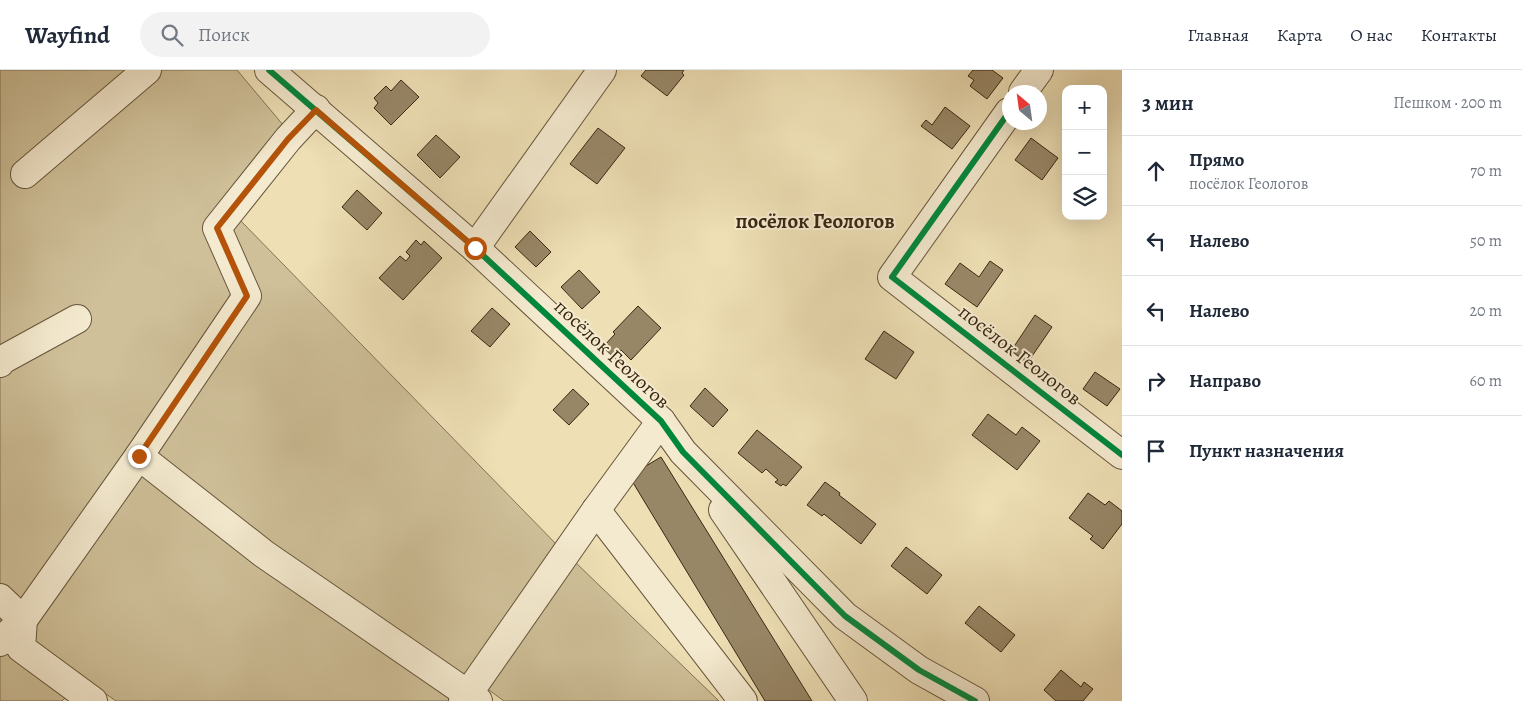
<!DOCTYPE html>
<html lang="ru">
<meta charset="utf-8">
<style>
:root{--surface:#fff;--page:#f2f2f3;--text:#1f2937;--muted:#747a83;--line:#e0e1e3}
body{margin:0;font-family:Alegreya,serif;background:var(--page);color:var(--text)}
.controls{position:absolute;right:15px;top:15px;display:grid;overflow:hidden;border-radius:10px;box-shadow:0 5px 20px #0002}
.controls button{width:45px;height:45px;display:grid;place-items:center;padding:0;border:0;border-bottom:1px solid var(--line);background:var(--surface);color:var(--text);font:25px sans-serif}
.compass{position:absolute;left:1002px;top:15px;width:45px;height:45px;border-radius:50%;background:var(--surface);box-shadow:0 5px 20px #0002;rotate:331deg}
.stop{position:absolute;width:15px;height:15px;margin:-11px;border:4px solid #b45309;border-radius:50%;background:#fff}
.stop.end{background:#b45309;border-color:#fff;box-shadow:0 1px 5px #0008}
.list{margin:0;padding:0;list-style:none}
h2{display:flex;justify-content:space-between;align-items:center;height:65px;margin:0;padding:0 20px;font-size:21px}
h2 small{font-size:16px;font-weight:400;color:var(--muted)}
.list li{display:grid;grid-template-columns:32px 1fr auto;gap:15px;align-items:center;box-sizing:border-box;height:70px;padding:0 20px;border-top:1px solid var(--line)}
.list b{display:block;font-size:19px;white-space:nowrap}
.list p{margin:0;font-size:16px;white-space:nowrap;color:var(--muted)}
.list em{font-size:16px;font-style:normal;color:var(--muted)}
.icon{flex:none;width:28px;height:28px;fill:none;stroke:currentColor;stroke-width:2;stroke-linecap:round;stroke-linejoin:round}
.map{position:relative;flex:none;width:1122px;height:631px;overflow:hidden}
header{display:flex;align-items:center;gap:30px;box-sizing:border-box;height:70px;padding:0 25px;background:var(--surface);border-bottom:1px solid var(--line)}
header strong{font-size:24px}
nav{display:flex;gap:28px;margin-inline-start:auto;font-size:18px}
.search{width:350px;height:45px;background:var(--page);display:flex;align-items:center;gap:12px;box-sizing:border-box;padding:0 18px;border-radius:28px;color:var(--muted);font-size:19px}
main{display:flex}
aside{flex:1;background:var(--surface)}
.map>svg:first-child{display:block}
.green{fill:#cfc099;stroke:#847456}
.building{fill:#988767;stroke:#3a2712}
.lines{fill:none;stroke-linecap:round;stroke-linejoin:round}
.minor-casing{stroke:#67553b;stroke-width:30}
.minor{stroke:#f4eacf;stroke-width:28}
.cycleway-casing{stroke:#f4eacf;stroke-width:9}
.cycleway{stroke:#00873e;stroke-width:6}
.route{stroke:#b45309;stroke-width:6}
.labels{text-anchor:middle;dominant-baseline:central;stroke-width:4;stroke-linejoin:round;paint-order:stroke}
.street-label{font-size:20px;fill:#3a2712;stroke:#f4eacf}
.neighbourhood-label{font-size:21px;font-weight:bold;fill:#3a2712;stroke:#f4eacf}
</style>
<header>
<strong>Wayfind</strong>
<div class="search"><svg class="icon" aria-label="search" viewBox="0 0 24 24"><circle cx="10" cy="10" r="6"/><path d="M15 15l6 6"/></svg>Поиск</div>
<nav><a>Главная</a><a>Карта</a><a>О нас</a><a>Контакты</a></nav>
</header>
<main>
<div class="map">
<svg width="1122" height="631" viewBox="0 0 1122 631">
<rect width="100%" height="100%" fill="#eedfb5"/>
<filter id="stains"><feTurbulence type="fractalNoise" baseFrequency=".004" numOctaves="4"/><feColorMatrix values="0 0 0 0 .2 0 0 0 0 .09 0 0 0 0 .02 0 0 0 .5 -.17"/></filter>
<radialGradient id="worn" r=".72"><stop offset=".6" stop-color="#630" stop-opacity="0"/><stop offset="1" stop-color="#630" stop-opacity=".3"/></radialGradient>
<g class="green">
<polygon points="0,0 237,0 294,68 240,150 559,477 448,631 116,631 34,573 0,554"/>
<polygon points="573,490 719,631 504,631 486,618"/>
<polygon points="5,580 69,624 62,631 0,631 0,585"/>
</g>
<g class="building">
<polygon points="646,0 684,0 682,3 684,5 667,26 641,6"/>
<polygon points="973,0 992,0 1003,8 987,29 970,16 974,10 968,6"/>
<polygon points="401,10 419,27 391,55 374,38 378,33 374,28 386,16 391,21"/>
<polygon points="945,37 970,56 952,79 921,56 926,50 932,55"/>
<polygon points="598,58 625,78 597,114 570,94"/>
<polygon points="436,65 460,87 440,108 417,85"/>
<polygon points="1031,68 1058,88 1042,110 1015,90"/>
<polygon points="357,120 382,143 367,160 342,137"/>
<polygon points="530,161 551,182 536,197 515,177"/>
<polygon points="416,170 421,175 424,171 442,188 403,230 379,208 400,186 406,191 410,186 406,182"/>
<polygon points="990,191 1003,200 977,237 945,214 960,193 979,207"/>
<polygon points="579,200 600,222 582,239 561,217"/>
<polygon points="638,236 661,258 631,290 621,280 613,289 602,278 615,264 613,262"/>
<polygon points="492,238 510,254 490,277 471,261"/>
<polygon points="1035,245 1052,257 1028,292 1011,281"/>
<polygon points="884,261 914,282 896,309 865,289"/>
<polygon points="1095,302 1120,319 1107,336 1083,319"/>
<polygon points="705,318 728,340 713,357 690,336"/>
<polygon points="573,319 589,334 569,355 553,340"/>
<polygon points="988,344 1016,365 1022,357 1040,371 1017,400 972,365"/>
<polygon points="757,360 802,397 786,416 783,414 781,416 775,412 778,410 766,399 762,403 738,383"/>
<polygon points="661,387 812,631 765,631 629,406"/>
<polygon points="825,412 840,423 839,425 876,454 861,474 824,444 822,446 807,435"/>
<polygon points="1088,423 1105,435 1109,431 1122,441 1122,454 1103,479 1090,469 1093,466 1069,448"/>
<polygon points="906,477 942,505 927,524 891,496"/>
<polygon points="979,536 1015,565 1001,582 965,553"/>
<polygon points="1061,600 1081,617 1084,612 1093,619 1083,631 1056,631 1044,620"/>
</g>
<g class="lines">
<g class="minor-casing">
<g id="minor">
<polyline points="269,0 475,178 661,351 683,382 845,546 919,600 975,631"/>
<polyline points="1023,22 1039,0"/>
<polyline points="1009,42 892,207 1122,385"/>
<polyline points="25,104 147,0"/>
<polyline points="475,178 602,0"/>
<polyline points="0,293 2,290 77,249"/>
<polyline points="139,386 264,484 478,631"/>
<polyline points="596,440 743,631"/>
<polyline points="723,440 853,631"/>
<polyline points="0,528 23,550 0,572"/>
<polyline points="93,631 21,578 23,550 139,386 247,226 217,158 288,69 316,39"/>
<polyline points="463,631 596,440 661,351"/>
</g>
</g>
<use href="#minor" class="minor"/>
<g class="cycleway-casing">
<g id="cycleway">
<polyline points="269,0 475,178 661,351 683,382 845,546 919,600 975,631"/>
<polyline points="1009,42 892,207 1122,385"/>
</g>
</g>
<use href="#cycleway" class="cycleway"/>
</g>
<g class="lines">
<polyline class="route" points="139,386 247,226 217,158 288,69 316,40 475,178"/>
</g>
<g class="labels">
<g class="street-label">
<text transform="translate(612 284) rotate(43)">посёлок Геологов</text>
<text transform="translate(1020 285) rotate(38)">посёлок Геологов</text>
</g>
<g class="neighbourhood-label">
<text x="815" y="151">посёлок Геологов</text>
</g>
</g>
<rect width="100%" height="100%" filter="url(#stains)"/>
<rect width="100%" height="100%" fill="url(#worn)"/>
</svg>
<div class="controls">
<button>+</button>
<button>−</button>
<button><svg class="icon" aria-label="layers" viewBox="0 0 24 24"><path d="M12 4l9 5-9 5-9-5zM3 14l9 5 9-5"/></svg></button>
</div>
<svg class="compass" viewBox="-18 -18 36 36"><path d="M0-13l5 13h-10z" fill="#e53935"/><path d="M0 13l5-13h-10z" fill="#747a83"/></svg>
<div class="stop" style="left:475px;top:178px"></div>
<div class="stop end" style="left:139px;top:386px"></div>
</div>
<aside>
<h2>3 мин<small>Пешком · 200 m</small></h2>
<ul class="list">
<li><svg class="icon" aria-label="ahead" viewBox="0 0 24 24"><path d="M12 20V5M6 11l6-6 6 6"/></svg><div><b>Прямо</b><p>посёлок Геологов</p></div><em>70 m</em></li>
<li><svg class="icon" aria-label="left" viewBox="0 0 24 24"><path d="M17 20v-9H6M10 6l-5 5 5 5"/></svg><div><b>Налево</b></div><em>50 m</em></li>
<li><svg class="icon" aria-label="left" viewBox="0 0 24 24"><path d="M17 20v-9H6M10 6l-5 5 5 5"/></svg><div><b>Налево</b></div><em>20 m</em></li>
<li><svg class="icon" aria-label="right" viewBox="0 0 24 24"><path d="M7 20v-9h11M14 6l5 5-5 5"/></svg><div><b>Направо</b></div><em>60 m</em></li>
<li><svg class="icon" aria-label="arrive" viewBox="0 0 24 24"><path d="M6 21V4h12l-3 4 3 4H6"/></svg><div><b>Пункт назначения</b></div></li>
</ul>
</aside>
</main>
